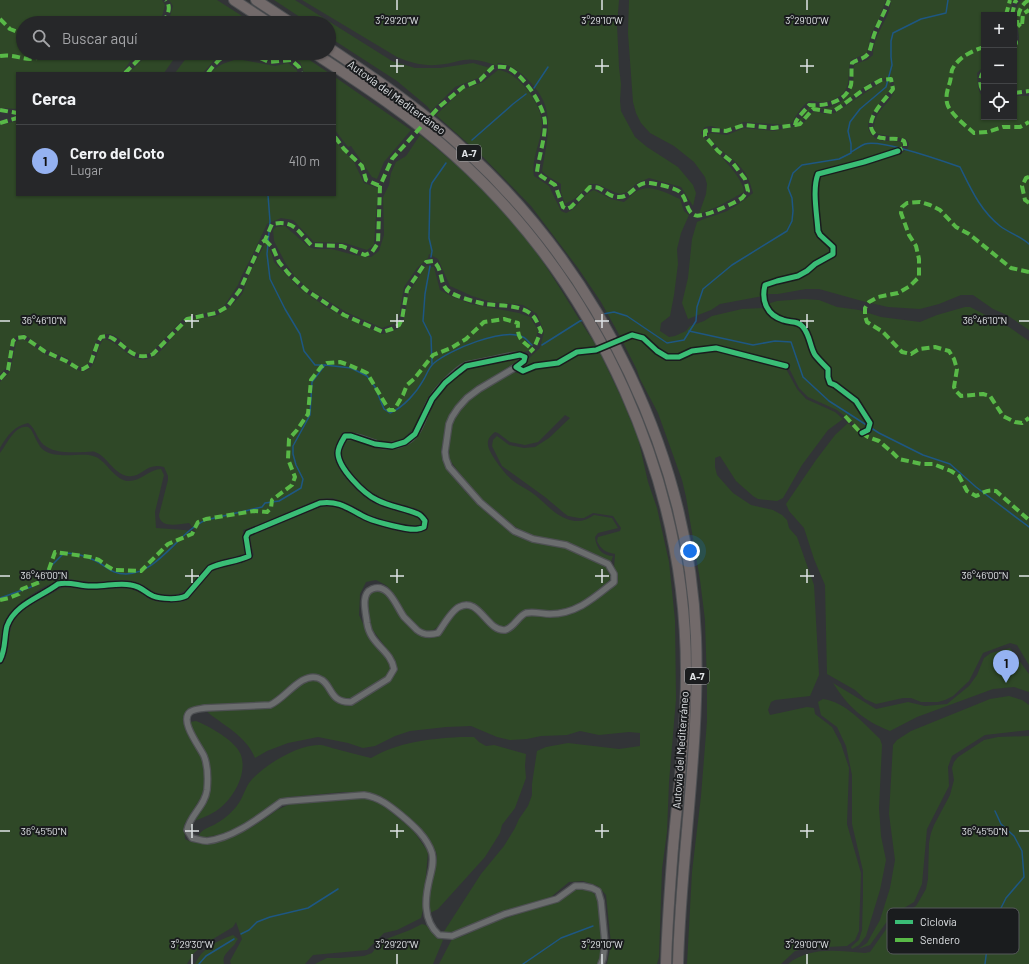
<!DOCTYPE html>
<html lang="es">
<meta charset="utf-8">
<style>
:root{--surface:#262729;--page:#2e2f31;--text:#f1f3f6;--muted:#a4a5a8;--line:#424446;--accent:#95b2f1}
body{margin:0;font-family:Barlow,sans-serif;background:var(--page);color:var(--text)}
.controls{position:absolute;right:12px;top:12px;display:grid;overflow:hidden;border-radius:0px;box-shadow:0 1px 3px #0004}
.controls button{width:36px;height:36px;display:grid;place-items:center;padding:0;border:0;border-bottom:1px solid var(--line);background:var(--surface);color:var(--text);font:20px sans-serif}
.you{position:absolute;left:690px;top:551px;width:14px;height:14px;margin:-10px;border:3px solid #fff;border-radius:50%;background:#1a73e8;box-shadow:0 0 0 6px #1a73e833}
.badge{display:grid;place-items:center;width:26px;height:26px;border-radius:50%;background:var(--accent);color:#111;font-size:13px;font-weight:700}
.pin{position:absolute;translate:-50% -33px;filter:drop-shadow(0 1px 2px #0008)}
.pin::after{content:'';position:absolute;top:21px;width:14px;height:12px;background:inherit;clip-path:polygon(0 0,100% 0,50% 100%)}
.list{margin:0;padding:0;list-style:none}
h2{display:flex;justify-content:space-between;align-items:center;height:52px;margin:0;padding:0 16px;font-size:17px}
h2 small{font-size:13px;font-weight:400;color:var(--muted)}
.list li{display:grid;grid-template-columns:26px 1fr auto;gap:12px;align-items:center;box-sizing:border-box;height:72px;padding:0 16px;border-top:1px solid var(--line)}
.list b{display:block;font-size:15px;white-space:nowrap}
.list p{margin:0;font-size:13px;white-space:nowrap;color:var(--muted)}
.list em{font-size:13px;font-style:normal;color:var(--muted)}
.icon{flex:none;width:22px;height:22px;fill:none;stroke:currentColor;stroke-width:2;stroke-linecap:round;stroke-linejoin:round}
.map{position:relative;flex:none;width:1029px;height:964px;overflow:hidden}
.search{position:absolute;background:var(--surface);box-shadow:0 1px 3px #0004;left:16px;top:16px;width:320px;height:44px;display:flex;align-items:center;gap:10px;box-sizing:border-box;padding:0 14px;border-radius:22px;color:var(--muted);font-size:15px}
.panel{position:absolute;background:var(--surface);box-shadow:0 1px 3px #0004;left:16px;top:72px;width:320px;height:124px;border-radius:0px}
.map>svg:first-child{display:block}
.green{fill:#2f4827}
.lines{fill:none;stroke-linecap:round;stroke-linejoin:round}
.stream{stroke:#1e5783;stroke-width:1.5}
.minor-casing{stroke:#4e5053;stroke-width:8}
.motorway-casing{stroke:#4e5053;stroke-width:12}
.minor{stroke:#6b6d6e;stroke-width:5.5}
.motorway{stroke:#726a6a;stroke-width:10}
.quiet{stroke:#58b947;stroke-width:4;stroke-dasharray:8 4;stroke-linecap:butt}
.cycleway-casing{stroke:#1a1c1e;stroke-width:8}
.cycleway{stroke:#3abd76;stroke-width:5}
.ticks{fill:none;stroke:#e0e3e6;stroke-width:1.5}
.labels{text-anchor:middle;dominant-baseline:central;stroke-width:4;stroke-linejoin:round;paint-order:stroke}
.shield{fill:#1a1c1e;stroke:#a5a7aa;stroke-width:1}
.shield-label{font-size:10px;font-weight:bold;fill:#e0e3e6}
.street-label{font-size:11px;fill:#e0e3e6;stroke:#1a1c1e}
.key{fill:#1a1c1e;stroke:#55585a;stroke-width:1}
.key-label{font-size:11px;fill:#e0e3e6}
.ticks-label{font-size:10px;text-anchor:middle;fill:#e0e3e6;stroke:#1a1c1e;stroke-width:4;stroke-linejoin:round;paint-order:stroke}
</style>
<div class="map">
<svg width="1029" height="964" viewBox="0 0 1029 964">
<rect width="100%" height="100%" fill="#323437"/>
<g class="green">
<polygon points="0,0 162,0 165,5 162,17 155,23 23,23 23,53 140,53 131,60 122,73 17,73 17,109 0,108"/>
<polygon points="169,0 217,0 253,23 168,23 173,6"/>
<polygon points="274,0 295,0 392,61 415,68 440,68 473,63 490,68 478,78 455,87 431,111 427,106 397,81 329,37 329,23 309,23"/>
<path d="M302 0H619L617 25 619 67 621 84 620 101 621 111 635 137 647 147 678 167 693 185 696 193 693 206 681 187 649 178 637 183 627 192 620 194 614 192 597 184H591L574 199 565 204 561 192V184C555 180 547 177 542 171 545 153 550 131 547 113 545 93 518 64 498 63L497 66C490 63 483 61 476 60 465 58 456 62 445 64 428 67 413 64 397 57Z"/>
<path d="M629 0H886L880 17 871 34 867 53 851 60C847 70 851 81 845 91 840 98 828 103 820 102 816 102 812 99 808 102 804 104 794 117 793 122L786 125 743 122 735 127 725 130 711 126 705 127 701 133C711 148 744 176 744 192L719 206 699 214 706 194 707 184 705 177 694 162 674 146 650 133 641 123 636 113 633 102 628 33Z"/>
<path d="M891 0H1013L1009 15H984V66L977 73C978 84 977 91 984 99V117H1014V96H1029V330L1007 315 993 309 973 295H961L939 304 920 309 888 307 862 301 819 289H806L778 294H766L767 287 771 284 797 279 818 265 837 254V246L823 233 820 225 819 180 822 176 902 153 908 148 909 143 906 139 878 134 874 130C874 109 887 108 894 92 895 88 894 83 893 79 866 74 855 102 833 109 827 112 818 106 812 109 807 111 805 117 802 121H798L800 118 801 119 810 106C815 106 820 109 825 108 838 107 851 95 853 82 854 76 852 69 855 64L867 60 873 55C873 33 890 20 891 0Z"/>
<path d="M1022 0H1029V89L1014 91V49C1029 37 1004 15 1022 0Z"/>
<polygon points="149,53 178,53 164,73 129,73"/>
<polygon points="190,53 225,53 216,58 203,73 175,73"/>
<polygon points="258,53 299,53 329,73 304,73 300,62 294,59 287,58 268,60"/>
<path d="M238 59 275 66 288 63 296 69 298 73H211C218 64 227 62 238 59Z"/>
<path d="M498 70C518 71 543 105 542 125 541 143 531 158 534 176L549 186 561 211 566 213C578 209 583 193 594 190L611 199 624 202C629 198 634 192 639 190 652 184 669 194 680 199L684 211 689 215 681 233 677 249 678 264 674 295 670 316 661 323 660 331 669 337 675 336 686 331 690 326 704 321 712 316 742 309 764 308 771 315 784 323 797 324 802 328 812 349 813 356 826 369 825 376 827 383 849 398 868 423 867 428 863 431 837 410 808 397 799 388 787 364 717 347 690 349 677 355 668 356C663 348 643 335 633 334 629 334 625 337 621 338L601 302 578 268 531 206 483 157 436 115 462 90 483 82Z"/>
<polygon points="335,77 411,130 384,162 377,179 372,177 351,146 348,147 335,130"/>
<path d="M883 81 890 82 891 88C885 100 856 123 874 137 874 137 878 140 879 140 885 142 895 140 901 142L903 146 896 150 861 162 816 172 814 181 816 231C820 241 830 243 829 254 817 259 809 269 797 274 786 279 776 279 764 285L763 296 720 304 711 310 688 319 682 303 688 278 692 239 697 222C707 217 717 215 727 211 736 206 745 200 753 193 747 169 739 165 721 150 716 146 712 140 707 135L711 133 727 135 744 128 774 131 795 126 803 124 811 113 816 111 825 114 835 113Z"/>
<path d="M17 121V195H335V141L354 162 364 183 378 188 374 245 367 250 345 243 314 242 293 220 281 218 267 224 250 260 242 275 238 285 224 306 215 311 185 317 152 352C128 363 124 332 107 334 88 336 97 363 83 367 77 368 71 361 67 358 61 355 53 353 47 350 38 345 31 339 24 334L16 337 11 342 7 367 0 374V125Z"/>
<path d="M420 135C460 166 497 201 528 241 553 274 573 311 596 345L575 351 555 362 538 364 524 369 522 367 529 358 540 348 544 332 537 314 523 305 491 302 472 296 450 286 438 259 429 254 428 258 417 268 404 287 399 317 396 323 382 328 346 312 307 288 294 275 286 264 274 241 273 230 276 227 285 226 309 247 315 249H332L354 255 371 257 379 251 384 235 383 197 389 185 391 173 396 162 406 156Z"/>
<path d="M266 243 272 255 274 262 299 288 326 307 348 319 382 334 391 332 399 328 402 324 405 315 408 294 426 266 434 267 440 290 453 297 471 304 519 313 530 317 538 330 535 341 528 351 464 365 436 390 425 405 414 428 403 439 392 444 374 440 349 432C342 436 341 438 338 445 331 461 344 474 354 485 359 491 365 497 372 502 385 510 404 512 419 516L421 522 418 527 405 526 368 516 346 503 332 498 317 501 262 524 243 530V540L246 554C235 557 223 559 213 564 198 571 193 592 174 595 169 596 157 595 153 593 147 591 144 584 138 583 125 581 112 583 99 583 87 584 75 579 62 580 47 582 13 605 6 619 1 629 4 642 0 652V453C7 445 14 425 28 427 33 428 37 447 45 451 61 460 84 451 96 457 107 462 114 479 127 481 141 482 149 469 161 469L164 475 155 512 156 528 184 530 196 532 189 523C179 524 160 529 159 515L168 480V476L164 467C145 462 142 479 127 476 113 473 107 456 95 452 93 451 89 452 86 452 73 452 58 454 47 447 37 442 37 429 28 423 14 426 7 436 0 448V382L8 374 11 368 16 342 21 339C29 340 35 348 42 352 48 357 55 358 62 361 70 364 80 376 89 369 98 362 96 347 104 339 121 342 129 363 147 359 165 355 174 329 189 320 197 315 207 319 216 316 223 313 240 299 243 292 245 288 245 284 247 280 251 269 258 258 263 247Z"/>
<polygon points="804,299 819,300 837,307 859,310 881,317 920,322 937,315 965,307 970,307 1009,327 1029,341 1029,665 1017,645 1010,643 983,653 969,681 953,696 945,700 938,702 921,702 911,698 903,698 876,704 865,699 855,690 827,674 825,585 814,559 804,528 789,511 786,504 816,460 835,435 848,423 861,434 870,430 872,422 857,401 832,382 830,379 830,368 817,354 813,342 805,325 799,320 783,318 769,308 767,304 777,301"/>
<polygon points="632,338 643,342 667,359 679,358 695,352 716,349 785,367 797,389 806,399 835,412 843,419 828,430 802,465 783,498 777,501 758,499 753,496 736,481 720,456 715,458 715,467 717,475 733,493 751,505 773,510 782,515 787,520 789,528 797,537 814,585 819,675 810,696 775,700 771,702 768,710 770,715 807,707 814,708 815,714 832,727 841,744 849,768 847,824 861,873 859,931 855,940 847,946 808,948 795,951 781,964 687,964 692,872 701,796 707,721 707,685 705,620 700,580 686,497 682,480 658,413 640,379 637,370 623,342"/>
<path d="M599 351 621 397 638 438 648 482 657 508 669 562 675 620 676 699 669 782 667 832 662 869 659 957 657 964H607L611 944 606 895 598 886 583 881 569 882 551 897 495 914 450 934 443 933 481 874 504 846 515 828 519 819 528 806 532 795V784L537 751 546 747 568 743 619 749 640 746V733L629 732 599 735 580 731 567 735 541 736 527 739 510 740 497 737 471 726 446 727 410 731 395 736 375 746 363 748 348 743 318 737 288 743 267 751 255 758C246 735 222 725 205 710L272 707C285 700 296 682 309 680 327 677 328 703 345 705 348 705 353 704 355 703 358 701 361 698 365 696 375 689 386 683 395 675L396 661 369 625 368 596C371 593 374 591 379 591 388 592 417 627 425 636L435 637 444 629 457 611 463 608H470L505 632 514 628 527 615 534 614H569L588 606 612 587 617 579 614 569 615 554C606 552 601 550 597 541L598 537 620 531 621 528 613 516 593 513 584 518H579L568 516 564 513 545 497 502 466 492 446 493 440 497 436 509 445 524 448 535 447 549 438 570 418 565 415 538 442 525 445 510 442 498 433 495 432C491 435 487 439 488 445 489 454 505 474 512 480 519 486 528 489 535 495 545 503 555 515 567 519 577 523 586 521 594 515L612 518 618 528 598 533 595 537C596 548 602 556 613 556L610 565 606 561 576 546 533 537 507 522 482 500 473 491 449 459 447 451 454 417 467 401 493 383 512 372 522 374 541 368 560 364 577 354Z"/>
<path d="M519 357 521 359 470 392 460 402 450 413 445 429V435H446C442 443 440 449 443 458 450 482 499 527 521 538 533 544 547 543 559 546 575 550 592 561 607 567L612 577C597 596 577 609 553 612 547 613 541 609 535 611 525 613 510 630 500 627 486 623 482 601 464 603 447 605 442 636 424 630 405 623 400 598 387 586 384 584 380 582 376 580L366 582 360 594 359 615 370 639 389 660 391 666 388 675 350 700 338 698C332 689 327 677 315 674 296 671 283 701 264 705 243 708 217 702 197 707 193 708 189 711 186 713L184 724 203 760 205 778 204 789 201 797 184 825 185 839 191 842 205 843 220 841 252 827 266 818 277 810 290 804 341 799H373L383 805 413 830 428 852 423 910 421 918 397 930 384 933 367 950 313 955 305 964H231L230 961 242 939 236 922 233 927 203 945 193 954 187 964H0V665L7 649 9 636 13 620 24 609 65 586 89 590 129 587 140 589 150 598 168 602 185 601C189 597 194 592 198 587 203 582 206 573 212 571 226 565 243 566 254 555L249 538 250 534 291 519 313 508 330 503 344 509 415 531C421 532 423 531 427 527L426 520 422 512C410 509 398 506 386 501 369 495 346 475 342 456 341 452 342 447 342 443L350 438 378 447H391L416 435 432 403 438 395 451 381 467 368Z"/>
<path d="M1010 648 1029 674V692L1014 687 993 689 917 717 890 731C863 720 849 708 833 683L876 709 908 702 925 706 947 704 969 686 977 675 984 658 991 653Z"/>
<polygon points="1009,696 1022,700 1029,705 1029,730 985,735 952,756 948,767 949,786 927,829 922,884 914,902 891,916 870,945 858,949 867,943 880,920 890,888 895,860 889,814 893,745 897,740 911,731 990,699"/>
<path d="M823 699C846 702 864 724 880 739L882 745 879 808 881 836 886 860 880 890 866 936 859 945 852 949 851 947 859 940 862 930 863 895V871L852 824V775L846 746 837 727 821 715 818 702Z"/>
<path d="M196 721C209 726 234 740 240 753 249 772 233 800 216 811 208 816 200 819 191 822L210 784 190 722Z"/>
<path d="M1029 736V964H788C811 946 837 951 865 953L870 952 894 918 916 906 926 889 928 879 929 843 931 833 934 825 950 795 954 780 952 768 954 762 958 757 984 740 998 737Z"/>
<path d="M460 737H474L479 742 486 746 494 745 526 754 525 766 526 778 515 808 502 825 500 833 485 857 438 909 430 913 429 894 436 862 437 855 435 850 420 827 391 804 376 795 365 792H344L289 797 279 800 248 823 229 832 217 835 202 838 198 837C201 828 210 828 217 823 223 820 231 813 236 807 242 800 244 791 249 783 262 766 298 744 320 745 324 745 328 747 332 748 345 751 357 755 371 758 399 742 428 739 460 737Z"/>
<path d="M577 888C584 888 591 889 596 896 602 905 604 944 601 955 601 958 599 961 598 964H439L452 939C465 937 476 929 489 924 518 913 550 907 577 888Z"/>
<path d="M422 924C431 926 434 935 443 940L433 964H315L327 958H340L364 956 372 953 381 941 410 930Z"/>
<path d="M233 935 238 939C236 941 235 945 232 947 227 953 222 955 224 964H195C202 948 217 941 233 935Z"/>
</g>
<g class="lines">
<g class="stream">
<polyline points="534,88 548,67"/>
<polyline points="472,140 513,104 526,94"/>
<path d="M851 152C855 150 860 146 865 144 880 139 943 161 960 167 971 189 980 210 1000 226 1009 233 1020 236 1029 244"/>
<polyline points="268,195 270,221 267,254 270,279 285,309 300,334 304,351 315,365 325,365"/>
<polyline points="431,257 432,251 429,238 430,190 432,183 446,163"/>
<polyline points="430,266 425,294 423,321 431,337 432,364"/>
<polyline points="603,314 614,312 627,316 667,343 684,340 696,321 697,307 703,289 732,265 787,231 792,221 793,211 792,198 788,188 793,173 802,165 839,159 851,153 851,144 848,131 850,122 860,109 886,87 892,65 891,57 891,41 893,33 921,19 946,13 948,0"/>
<polyline points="689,331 753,345 775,341 791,342 803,377 829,401 879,433 923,455 950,464 976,487 1029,527"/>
<polyline points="542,345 580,321 584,320"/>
<path d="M0 598 31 587 41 579 49 568 64 553C75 553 86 556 96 561 108 567 111 574 126 574 159 573 178 532 206 520L262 507 265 503 279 501 301 488 303 479 296 465 293 454V446L310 415 312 382 325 365 351 368 367 376 375 387 384 409 390 413C404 407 417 392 424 379 427 374 429 367 434 363 449 350 504 327 523 337 526 338 529 343 532 345"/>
<polyline points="241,934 249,930 257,922 270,917 308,908 338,889"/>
<polyline points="199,964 206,956 234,939"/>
<polyline points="523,964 561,938 593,926"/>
<polyline points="985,964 989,932 1006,898 1024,877 1022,851 1014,836 1001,824 995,811"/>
</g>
<g class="minor-casing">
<path id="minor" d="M0 660C6 649 4 637 7 626 15 604 41 597 58 584 69 581 79 586 91 586 104 587 118 582 131 585 143 587 144 592 153 596 161 599 178 600 186 596L210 568C222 562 237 562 249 556L246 537 248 533 320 503C340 500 350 510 367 518 376 522 409 531 418 529 420 529 422 528 424 527L425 521C423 518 421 515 418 514 405 508 390 507 377 500 364 494 338 468 338 453 338 447 342 441 345 436 365 434 380 454 405 442 421 435 423 413 432 399 438 389 456 370 467 365 475 363 484 362 492 360 502 358 515 353 525 357L524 361 516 367 479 389 467 398 458 408 452 417 449 424 445 452 446 459 449 467 480 502 514 531 533 539 566 545 608 564 614 574V582C595 597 577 614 550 614 542 614 534 611 526 613 518 616 514 628 505 630 487 632 479 596 459 607 451 611 443 626 438 633 431 635 423 635 417 630 413 626 408 621 404 617 397 608 389 582 372 589 360 594 366 613 367 623 370 645 391 650 394 669L388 679 351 702C328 703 333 683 318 678 301 672 285 699 270 705L205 708C200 709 194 709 190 712 179 721 200 747 204 756 208 766 208 779 207 790 205 806 190 815 187 830L192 838C197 839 202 841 207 841 234 838 260 817 281 802L288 801 364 795C379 797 390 806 401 815 413 825 427 837 432 853 434 862 432 869 430 877 425 897 422 920 439 935L452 936 505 914 557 899 575 886H583L592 888 598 891 601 901 605 943 603 959 601 964"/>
</g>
<g class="motorway-casing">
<g id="motorway">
<polyline points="234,0 269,23"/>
<polyline points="256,0 291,23"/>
<path d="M329 48C377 80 426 113 468 153 601 276 689 456 696 637 700 746 681 855 678 964"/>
<path d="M314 53C363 85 412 117 455 156 599 286 687 480 686 675 686 733 678 791 673 848 670 887 667 925 666 964"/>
</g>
</g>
<use href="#minor" class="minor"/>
<use href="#motorway" class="motorway"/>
<g class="quiet">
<path d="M1029 0C1020 5 1018 14 1017 23L1021 27 1022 25 1023 14 1029 10"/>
<polyline points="1006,15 1010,0"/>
<polyline points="1012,15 1015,2 1017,0"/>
<polyline points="0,19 10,29 23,34"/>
<path d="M163 23C167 16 172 8 166 0"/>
<polyline points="1014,29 1016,43 1014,47"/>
<path d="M984 47C972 51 958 57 952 70 951 74 951 80 949 85 947 91 945 99 948 106 954 117 965 125 974 133L987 132 1003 127H1020L1029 122"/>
<polyline points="249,53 269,62 291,60 299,67 301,73"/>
<path d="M0 56C21 53 26 66 49 53"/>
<path d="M984 71C979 78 979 86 984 92"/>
<polyline points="125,73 145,53"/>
<path d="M208 73C217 61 223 53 240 53"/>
<polyline points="1014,93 1029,91"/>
<polyline points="0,110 17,113"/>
<polyline points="0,123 17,118"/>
<path d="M795 125 800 124 813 109 832 112 840 107 863 90 881 80 891 79 893 89C886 99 864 119 873 132 875 135 878 138 883 138 890 140 897 137 904 141L905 144V147L895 152"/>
<polyline points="335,137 344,149 362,166 366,180 380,186"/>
<polyline points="1029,177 1026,178 1022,186 1025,200 1029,203"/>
<path d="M265 240 273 248 279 262 288 273 306 290 344 315 383 332 392 329 399 325 402 319 407 290 426 262 433 261C444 269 438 285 450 292 454 296 479 303 485 304 500 306 523 304 534 317 537 321 539 327 541 331L534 348 530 352"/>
<polyline points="1029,272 1011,268 969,234 956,227 940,210 930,205 920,202 907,203 902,207 901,213 909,235 916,246 919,259 919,277 910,286 898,293 878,297 869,302 865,308 865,316 867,322 883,332 902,352 911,354 919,349 935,347 949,351 954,359 957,369 954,387 956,391 961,396 983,394 990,396 1003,416 1015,422 1022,423 1029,418"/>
<path d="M0 379 8 370 13 341 16 338 24 337 44 351 66 361 79 369H83L90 365 98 342 101 337 107 336 112 338C127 347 134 362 153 354L187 319 216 313 227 307 240 290 261 243 265 240 272 224C294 220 297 230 311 245L342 246 365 255 372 252 378 243 380 186 392 159 439 107 463 87 480 80 493 67C497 67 504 66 508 68 523 74 545 107 545 123 545 139 539 156 537 172L541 176 555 185 563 207 567 209 571 207 590 187C593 187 596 187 599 188 605 191 610 197 618 197 632 198 635 181 650 183 657 184 676 188 680 192 687 198 686 211 694 215 701 219 735 203 742 198 744 196 746 193 748 191L745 179 732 162 718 151 705 136V131L710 130 726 131 744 125 773 128 795 125C795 119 805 111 809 105 825 106 845 103 851 85 852 79 851 70 852 63 857 59 863 60 868 54 870 51 871 46 872 42 876 26 884 15 889 0"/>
<path d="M845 416 860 432 868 437 879 441 893 453 899 459 922 464H933L951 471 959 476 967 491 976 496C983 493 987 489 996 491L1029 520"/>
<path d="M0 600 9 598 19 594 22 589 40 582 48 572 55 552 90 557 99 560 107 566 114 570 141 571 168 544 192 534 198 522 206 519 254 511 267 512 271 508 272 500 292 485 295 477 288 459 289 439 297 430 308 414 311 380 321 367 327 363 340 362 349 365 367 373 389 410H394L403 395 407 385 414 379 433 355 451 348 466 339 484 322 504 319 518 323C517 339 521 340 533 350"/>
</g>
<g class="cycleway-casing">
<g id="cycleway">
<path d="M862 433 868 430 870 423 856 401 835 385 830 383 828 377V369C824 365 819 360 815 355 810 347 810 335 803 327 798 320 790 323 783 320 767 315 761 301 765 285L777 281 798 276 807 271 815 264 833 254V247L820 235 818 231C817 215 812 189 818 174L864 162 898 151"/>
<path d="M0 660C6 649 4 637 7 626 15 604 41 597 58 584 69 581 79 586 91 586 104 587 118 582 131 585 143 587 144 592 153 596 161 599 178 600 186 596L210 568C222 562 237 562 249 556L246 537 248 533 320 503C340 500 350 510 367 518 376 522 409 531 418 529 420 529 422 528 424 527L425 521C423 518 421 515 418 514 405 508 390 507 377 500 364 494 338 468 338 453 338 447 342 441 345 436H351L375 444 392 446 405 442 415 434 432 399 445 383 457 373 466 366 520 355 525 357 524 361 516 367 523 371 535 366 558 363 577 352 596 350 632 335 643 338 657 351 667 357H679L692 351 716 348 786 366"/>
</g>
</g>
<use href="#cycleway" class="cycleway"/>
</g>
<path class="ticks" d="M397 0V10M602 0V10M807 0V10M397 59V73M602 59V73M807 59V73M390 66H404M595 66H609M800 66H814M192 314V328M397 314V328M602 314V328M807 314V328M0 321H10M185 321H199M390 321H404M595 321H609M800 321H814M1019 321H1029M192 569V583M397 569V583M602 569V583M807 569V583M0 576H10M185 576H199M390 576H404M595 576H609M800 576H814M1019 576H1029M192 824V838M397 824V838M602 824V838M807 824V838M0 831H10M185 831H199M390 831H404M595 831H609M800 831H814M1019 831H1029M192 954V964M397 954V964M602 954V964M807 954V964"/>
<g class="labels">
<g class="shield">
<rect x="457" y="145" width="24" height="16" rx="3"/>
<rect x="685" y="668" width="24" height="16" rx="3"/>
</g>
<g class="shield-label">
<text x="469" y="153">A-7</text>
<text x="697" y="676">A-7</text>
</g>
<g class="street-label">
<text transform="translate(397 97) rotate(36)">Autovía del Mediterráneo</text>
<text transform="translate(680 750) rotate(-86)">Autovía del Mediterráneo</text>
</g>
</g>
<rect x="887" y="908" width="132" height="46" rx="6" class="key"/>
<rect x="895" y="920" width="18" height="4" fill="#3abd76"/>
<rect x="895" y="938" width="18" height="4" fill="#58b947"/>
<g class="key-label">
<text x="920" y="926">Ciclovía</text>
<text x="920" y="944">Sendero</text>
</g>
<g class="ticks-label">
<text x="397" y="24">3°29'20"W</text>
<text x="602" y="24">3°29'10"W</text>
<text x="807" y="24">3°29'00"W</text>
<text x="44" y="324">36°46'10"N</text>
<text x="985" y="324">36°46'10"N</text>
<text x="44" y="579">36°46'00"N</text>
<text x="985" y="579">36°46'00"N</text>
<text x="44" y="835">36°45'50"N</text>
<text x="985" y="835">36°45'50"N</text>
<text x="192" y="948">3°29'30"W</text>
<text x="397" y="948">3°29'20"W</text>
<text x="602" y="948">3°29'10"W</text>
<text x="807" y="948">3°29'00"W</text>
</g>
</svg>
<div class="controls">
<button>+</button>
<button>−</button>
<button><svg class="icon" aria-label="locate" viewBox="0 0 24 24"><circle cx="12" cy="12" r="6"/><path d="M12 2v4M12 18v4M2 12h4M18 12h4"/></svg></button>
</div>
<div class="you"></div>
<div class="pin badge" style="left:1006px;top:683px">1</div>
<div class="search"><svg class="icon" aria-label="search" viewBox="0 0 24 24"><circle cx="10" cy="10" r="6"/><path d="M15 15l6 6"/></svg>Buscar aquí</div>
<section class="panel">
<h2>Cerca<small></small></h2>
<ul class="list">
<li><span class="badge">1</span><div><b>Cerro del Coto</b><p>Lugar</p></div><em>410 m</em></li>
</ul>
</section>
</div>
